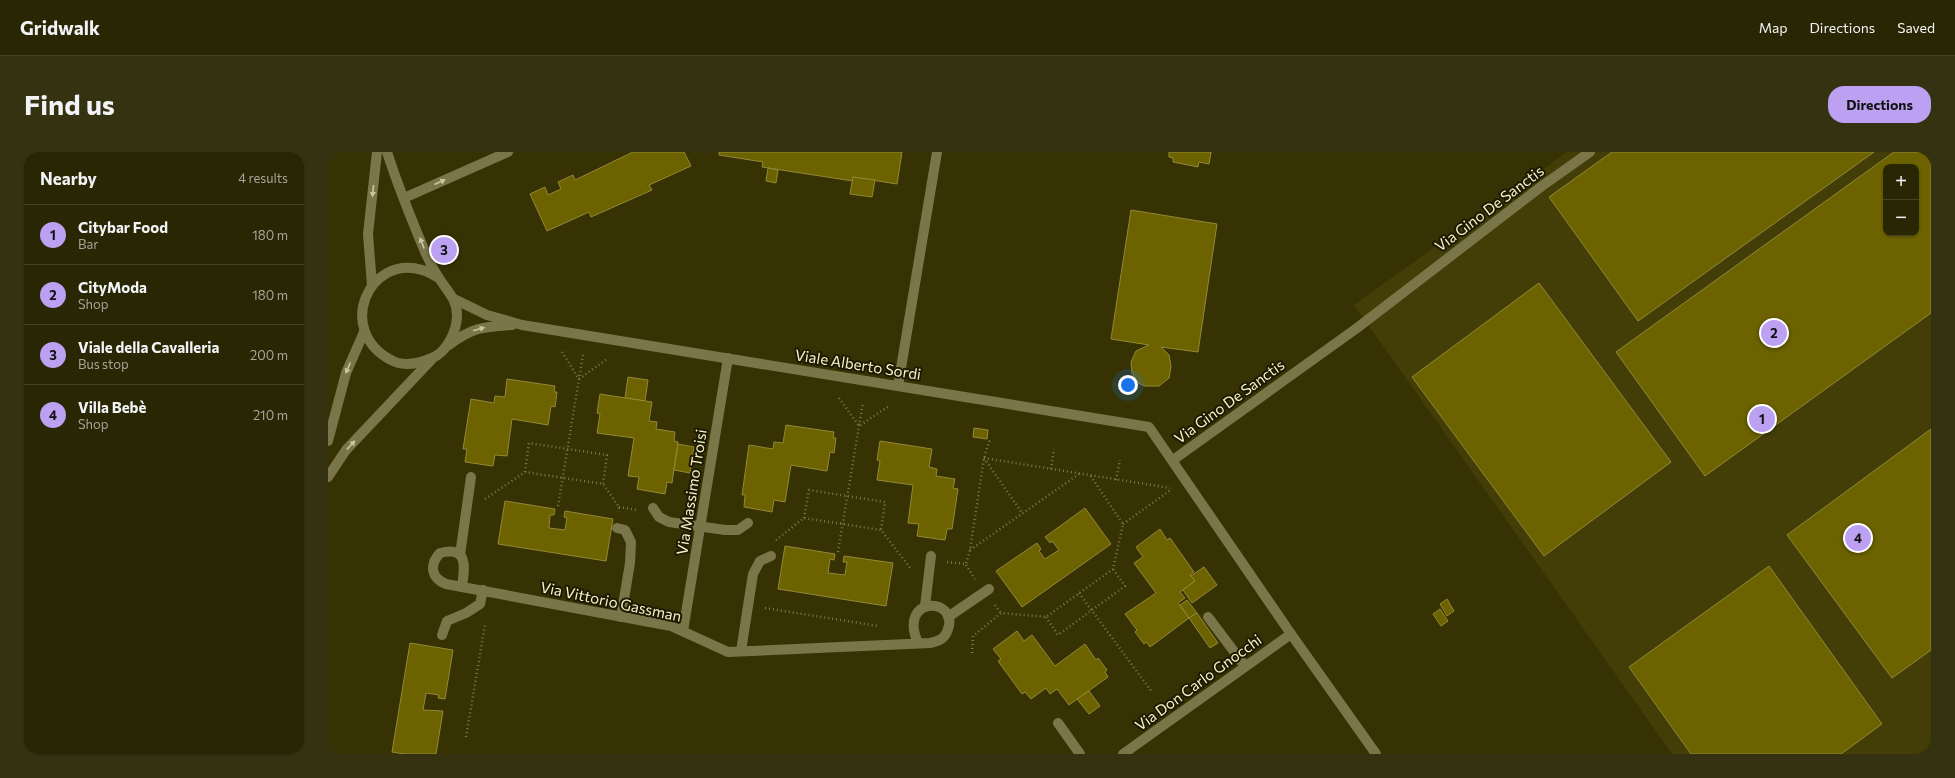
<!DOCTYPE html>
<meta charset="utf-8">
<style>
:root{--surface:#292603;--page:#353212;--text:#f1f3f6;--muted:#a5a59a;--line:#454325;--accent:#bca0f2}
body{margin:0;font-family:Commissioner,sans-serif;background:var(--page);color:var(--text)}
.controls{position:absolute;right:12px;top:12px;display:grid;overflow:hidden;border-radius:8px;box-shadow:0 1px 3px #0004}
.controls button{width:36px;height:36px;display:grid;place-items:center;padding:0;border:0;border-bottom:1px solid var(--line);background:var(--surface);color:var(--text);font:20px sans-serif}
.you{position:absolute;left:800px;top:233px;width:14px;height:14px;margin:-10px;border:3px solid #fff;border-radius:50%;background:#1a73e8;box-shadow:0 0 0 6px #1a73e833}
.badge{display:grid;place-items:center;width:26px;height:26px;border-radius:50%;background:var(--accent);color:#111;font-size:13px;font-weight:700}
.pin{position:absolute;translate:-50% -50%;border:2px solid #fff;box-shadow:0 1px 4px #0006}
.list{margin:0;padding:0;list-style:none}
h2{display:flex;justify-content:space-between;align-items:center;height:52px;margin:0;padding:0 16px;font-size:17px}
h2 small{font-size:13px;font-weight:400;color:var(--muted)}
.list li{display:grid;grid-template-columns:26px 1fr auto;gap:12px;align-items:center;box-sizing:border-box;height:60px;padding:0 16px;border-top:1px solid var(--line)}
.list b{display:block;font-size:15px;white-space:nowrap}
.list p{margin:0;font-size:13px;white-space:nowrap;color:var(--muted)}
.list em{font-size:13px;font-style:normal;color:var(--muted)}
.map{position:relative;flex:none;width:1603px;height:602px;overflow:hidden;border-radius:16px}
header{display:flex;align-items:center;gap:24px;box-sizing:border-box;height:56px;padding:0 20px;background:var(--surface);border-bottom:1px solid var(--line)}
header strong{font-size:19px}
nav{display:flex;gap:22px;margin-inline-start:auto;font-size:14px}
.intro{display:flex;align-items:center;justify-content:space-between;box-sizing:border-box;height:96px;padding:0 24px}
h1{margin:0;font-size:28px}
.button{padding:10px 18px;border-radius:16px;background:var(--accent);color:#111;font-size:14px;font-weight:700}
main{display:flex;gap:24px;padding:0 24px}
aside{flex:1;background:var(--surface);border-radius:16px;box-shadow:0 1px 3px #0004}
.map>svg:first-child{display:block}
.built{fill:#433d08;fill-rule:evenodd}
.building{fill:#6c6200;stroke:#938937;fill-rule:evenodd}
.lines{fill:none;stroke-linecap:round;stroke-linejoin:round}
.path{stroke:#7d784c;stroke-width:2.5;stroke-dasharray:1 3;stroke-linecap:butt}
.minor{stroke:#7b764a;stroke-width:10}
.oneway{fill:#cbc79d}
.labels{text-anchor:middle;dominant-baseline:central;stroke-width:4;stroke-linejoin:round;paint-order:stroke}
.street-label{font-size:15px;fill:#f6f2ca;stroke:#1d1a02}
</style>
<header>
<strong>Gridwalk</strong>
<nav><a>Map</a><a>Directions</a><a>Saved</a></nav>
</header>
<div class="intro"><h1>Find us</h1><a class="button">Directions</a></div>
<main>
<aside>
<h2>Nearby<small>4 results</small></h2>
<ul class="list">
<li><span class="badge">1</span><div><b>Citybar Food</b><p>Bar</p></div><em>180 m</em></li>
<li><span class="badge">2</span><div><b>CityModa</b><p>Shop</p></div><em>180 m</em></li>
<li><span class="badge">3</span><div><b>Viale della Cavalleria</b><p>Bus stop</p></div><em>200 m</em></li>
<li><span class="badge">4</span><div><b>Villa Bebè</b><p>Shop</p></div><em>210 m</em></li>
</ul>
</aside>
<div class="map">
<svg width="1603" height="602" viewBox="0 0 1603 602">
<rect width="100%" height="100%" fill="#373204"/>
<path class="built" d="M1239 0H1603V602H1344L1026 153ZM1558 15H1588V81H1558Z"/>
<g class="building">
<polygon points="305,0 356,0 363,14 321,33 324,38 263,65 261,60 219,79 202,42 217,35 220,43 233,37 230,30 245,23 247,28"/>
<polygon points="391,0 574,0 569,32 525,25 525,29 434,15 435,10 391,3"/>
<polygon points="841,0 883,0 881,12 871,10 870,15 845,10 845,6 841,5"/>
<polygon points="1284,0 1546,0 1310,169 1221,45"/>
<path d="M1566 0H1603V161L1377 324 1288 200ZM1558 15H1588V81H1558Z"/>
<polygon points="440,16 450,18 448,31 438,29"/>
<polygon points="525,25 547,28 544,45 522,42"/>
<polygon points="803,58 889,72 870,200 833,195 841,203 843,215 841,226 831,234 817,234 810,231 804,221 803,210 808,199 821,193 783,187"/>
<polygon points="1211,131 1343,310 1216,404 1084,225"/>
<polygon points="300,225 320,228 317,249 297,246"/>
<polygon points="179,227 227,234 226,240 229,240 227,255 223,254 220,273 184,267 179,304 167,303 165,314 137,310 139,297 135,297 143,247 166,251 167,244 177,245"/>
<polygon points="272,242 324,250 321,269 329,270 328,277 347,280 346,289 350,290 344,331 339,330 337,342 309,337 311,325 300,324 306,286 269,281 272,262 269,261"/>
<polygon points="458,273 506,280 505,286 508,286 506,301 502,300 499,319 463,313 457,350 446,348 444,360 416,355 417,343 414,343 421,293 445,297 446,290 455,291"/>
<polygon points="646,276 660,278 659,287 645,285"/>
<polygon points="1603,277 1603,498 1564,526 1459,383"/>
<polygon points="552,289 604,297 601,315 609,317 608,324 627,327 625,336 630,337 624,377 619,377 617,388 589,384 591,372 580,371 585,333 549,328 552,309 549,308"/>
<polygon points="350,292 366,295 362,321 346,318"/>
<polygon points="177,349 227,357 226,363 222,363 221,376 237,378 239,366 236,365 237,359 285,367 278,409 170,392"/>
<polygon points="757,356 783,392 694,455 668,419 709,391 713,397 711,399 717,407 731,398 724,389 722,391 717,385"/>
<polygon points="832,377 839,388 842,386 866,420 862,423 867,429 852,440 857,446 850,451 861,466 822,495 818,490 816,492 807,480 809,478 797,462 828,441 806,411 815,405 808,395"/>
<polygon points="457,394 507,402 506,408 502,407 500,421 517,423 519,410 515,410 516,404 565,411 558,454 450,437"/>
<polygon points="1441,414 1554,572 1513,602 1363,602 1301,515"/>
<polygon points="876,415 889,433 864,451 855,438 867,429 863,424"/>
<polygon points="1119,447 1126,459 1119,464 1112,452"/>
<polygon points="859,448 869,461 861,466 852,453"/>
<polygon points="1112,457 1120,469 1113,474 1105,462"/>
<polygon points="869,461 890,491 882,496 861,466"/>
<polygon points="689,479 696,489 704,483 727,514 757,492 768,508 770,506 779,518 777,520 780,525 741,553 729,537 722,542 718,536 703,547 697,540 694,542 670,509 673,507 665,497"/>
<polygon points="82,491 125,498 117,547 110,546 111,543 98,541 95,558 115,559 108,602 76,602 64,600"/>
<polygon points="761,539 772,554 761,562 749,547"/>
</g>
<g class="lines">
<g class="path">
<polyline points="234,200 251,227 279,207"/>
<polyline points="511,246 531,274 561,254"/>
<polyline points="656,306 842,336"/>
<polyline points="656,306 694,361"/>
<polyline points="723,317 726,297"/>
<polyline points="197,320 201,291 279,303 275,332"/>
<polyline points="788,328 792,308"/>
<polyline points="157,347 197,320 275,332 291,355 290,360"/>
<polyline points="230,354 255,203"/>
<polyline points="291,355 309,358"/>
<polyline points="476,366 481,338 557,350 553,378"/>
<polyline points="795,372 844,337"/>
<polyline points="448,388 476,366 553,378 583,417"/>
<polyline points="642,398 751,322"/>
<polyline points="510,400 535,250"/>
<polyline points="619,410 638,412 642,398 656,306 662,287"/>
<polyline points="638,413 647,427"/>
<polyline points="751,441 824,540"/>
<polyline points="667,453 673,461"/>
<polyline points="437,456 550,474"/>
<polyline points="718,465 730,483 797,434 785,417"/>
<polyline points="644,501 645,484 673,461 718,465 785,417 795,372 762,323"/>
<polyline points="138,585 157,473"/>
</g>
<g class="minor">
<path d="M59 0C70 34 84 69 98 102 102 110 106 119 111 126 119 139 129 147 129 163 129 179 119 200 104 206 92 211 75 215 63 208 7 178 41 102 94 118 100 119 105 123 111 126"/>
<polyline points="76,46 180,0"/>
<polyline points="44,133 40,82 49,0"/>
<polyline points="126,147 159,163 194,173 821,275 963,482 1048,602"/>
<path d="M121 193C145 175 155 175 184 173"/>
<polyline points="570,234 609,0"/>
<polyline points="0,289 18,221 36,180"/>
<polyline points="845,308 1029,176 1214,34 1262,0"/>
<polyline points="0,325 18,298 104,207"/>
<polyline points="325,356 331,365 341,370 397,378 410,378 420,371"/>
<polyline points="289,376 297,378 303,390 302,411 293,465"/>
<polyline points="132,403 143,325"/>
<path d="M134 434C137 414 140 394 112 401 101 413 103 426 118 432L343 474 400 500 602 491C611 489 617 487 620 477 631 445 569 443 590 491"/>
<polyline points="597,454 603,404"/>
<polyline points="620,465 661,437"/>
<polyline points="880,465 917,514"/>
<polyline points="355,479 400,206"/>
<polyline points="114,483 119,469 138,461 152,452 155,438"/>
<polyline points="413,499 425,422 432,409 443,404"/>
<polyline points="730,571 752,602"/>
<polyline points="795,602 963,482"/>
</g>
</g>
<defs><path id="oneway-solid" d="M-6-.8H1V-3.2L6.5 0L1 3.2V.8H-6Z"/></defs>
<g class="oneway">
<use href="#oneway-solid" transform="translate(112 30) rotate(-24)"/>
<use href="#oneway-solid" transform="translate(45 39) rotate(96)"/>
<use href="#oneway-solid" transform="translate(94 91) rotate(-111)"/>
<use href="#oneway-solid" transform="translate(151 177) rotate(-16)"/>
<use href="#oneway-solid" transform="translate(20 216) rotate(113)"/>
<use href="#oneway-solid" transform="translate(23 293) rotate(-47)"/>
</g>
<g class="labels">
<g class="street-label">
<text transform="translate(1161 56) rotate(-37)">Via Gino De Sanctis</text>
<text transform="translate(530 212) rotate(9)">Viale Alberto Sordi</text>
<text transform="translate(901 249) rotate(-36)">Via Gino De Sanctis</text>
<text transform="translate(363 340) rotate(-81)">Via Massimo Troisi</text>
<text transform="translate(283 449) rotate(12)">Via Vittorio Gassman</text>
<text transform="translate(870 530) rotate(-36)">Via Don Carlo Gnocchi</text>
</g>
</g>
</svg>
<div class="controls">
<button>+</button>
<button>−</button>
</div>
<div class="you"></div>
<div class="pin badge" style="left:1434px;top:267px">1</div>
<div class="pin badge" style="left:1446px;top:181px">2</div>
<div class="pin badge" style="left:116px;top:98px">3</div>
<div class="pin badge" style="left:1530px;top:386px">4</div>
</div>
</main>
